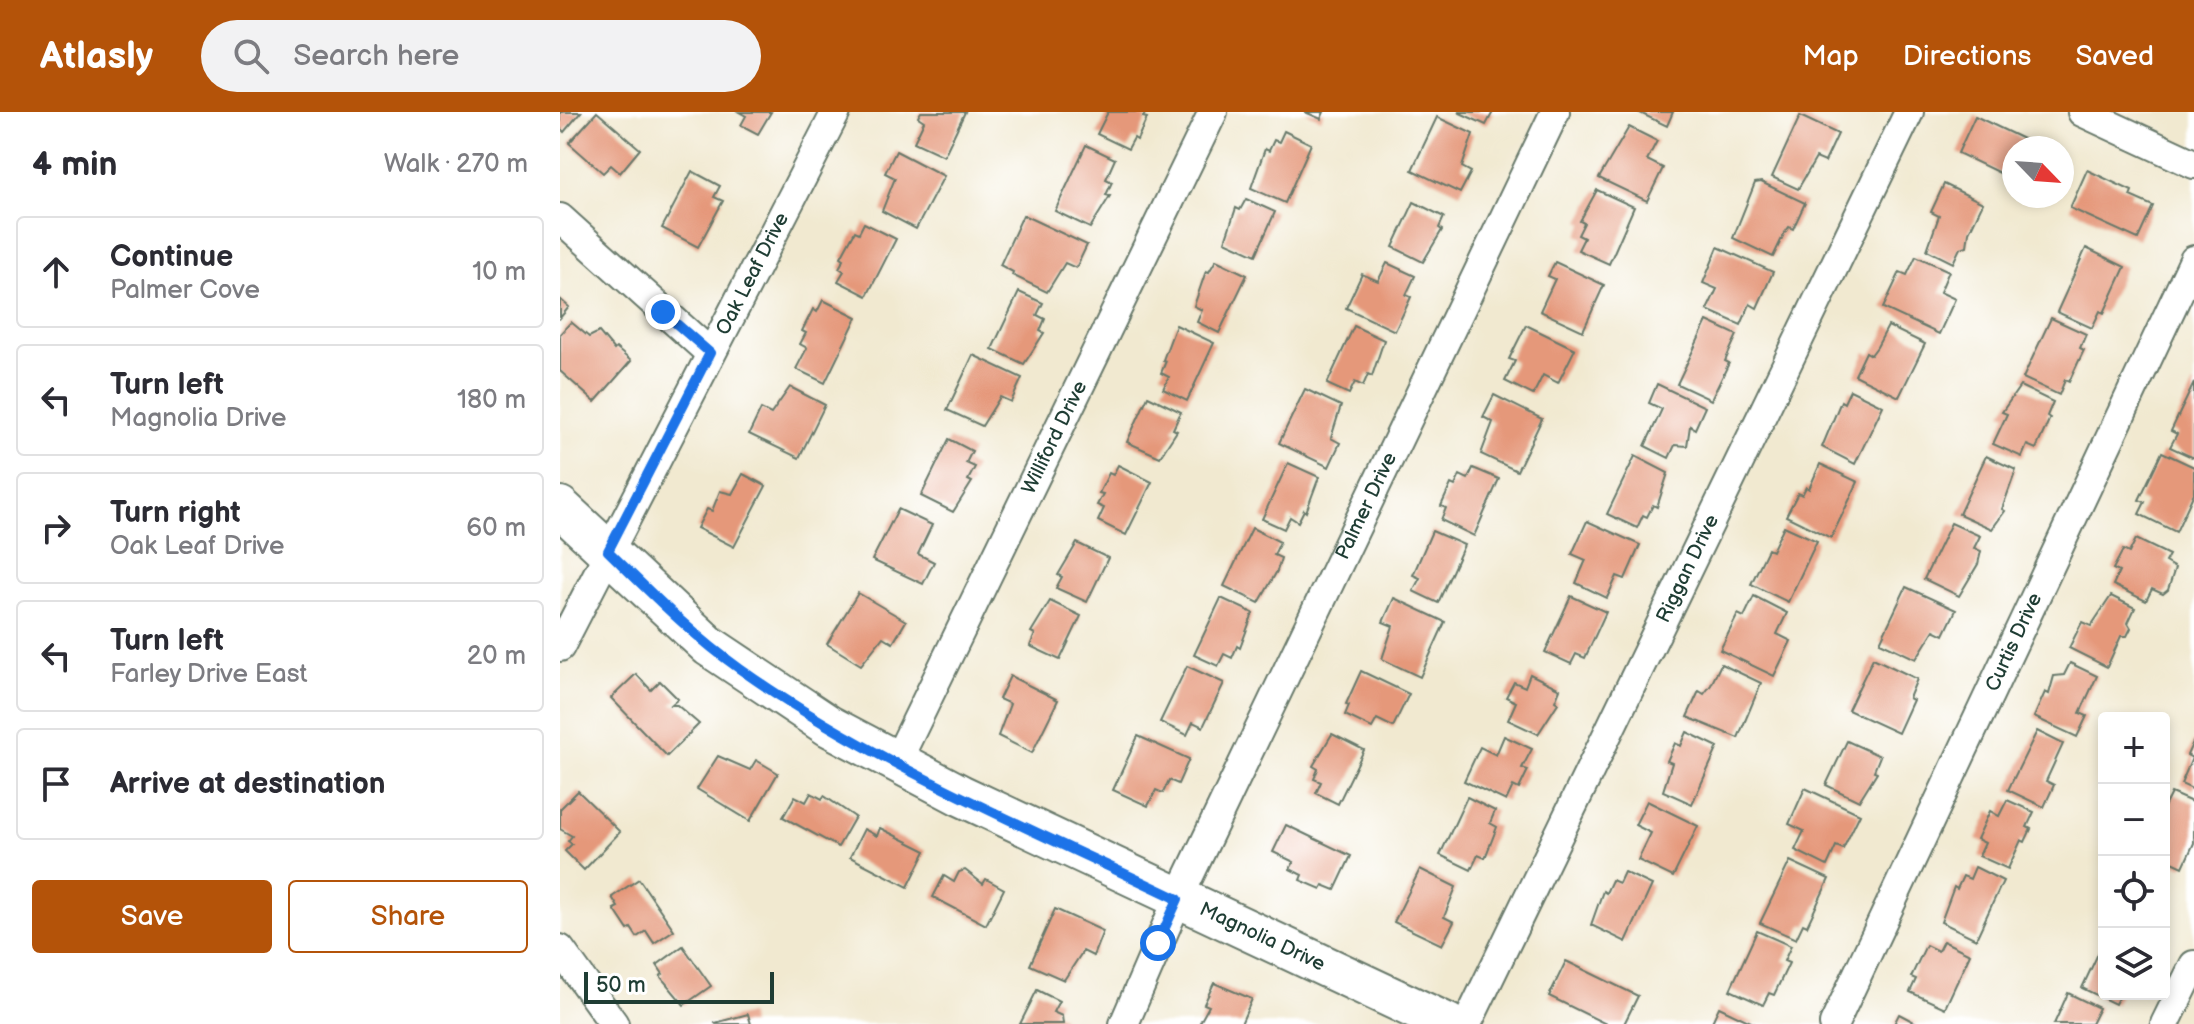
<!DOCTYPE html>
<meta charset="utf-8">
<style>
:root{--surface:#fff;--page:#f2f2f3;--text:#2b2b33;--muted:#7c7c81;--line:#e1e1e2;--accent:#b45309}
body{margin:0;font-family:"Balsamiq Sans",sans-serif;background:var(--page);color:var(--text)}
.controls{position:absolute;right:24px;bottom:24px;display:grid;overflow:hidden;border-radius:8px;box-shadow:0 4px 12px #0003}
.controls button{width:72px;height:72px;display:grid;place-items:center;padding:0;border:0;border-bottom:2px solid var(--line);background:var(--surface);color:var(--text);font:40px sans-serif}
.compass{position:absolute;left:1442px;top:24px;width:72px;height:72px;border-radius:50%;background:var(--surface);box-shadow:0 4px 12px #0003;rotate:115deg}
.scale{position:absolute;left:24px;bottom:20px;width:190px;box-sizing:border-box;padding-left:8px;border:4px solid #1f3d34;border-top:0;font-size:22px;line-height:28px;white-space:nowrap;color:#1f3d34;-webkit-text-stroke:6px #fff;paint-order:stroke}
.stop{position:absolute;width:24px;height:24px;margin:-18px;border:6px solid #1a73e8;border-radius:50%;background:#fff}
.stop.end{background:#1a73e8;border-color:#fff;box-shadow:0 2px 8px #0008}
.list{margin:0;padding:0;list-style:none}
h2{display:flex;justify-content:space-between;align-items:center;height:104px;margin:0;padding:0 32px;font-size:34px}
h2 small{font-size:26px;font-weight:400;color:var(--muted)}
.list li{display:grid;grid-template-columns:52px 1fr auto;gap:24px;align-items:center;box-sizing:border-box;height:112px;margin:0 16px 16px;padding:0 16px;border:2px solid var(--line);border-radius:8px}
.list b{display:block;font-size:30px;white-space:nowrap}
.list p{margin:0;font-size:26px;white-space:nowrap;color:var(--muted)}
.list em{font-size:26px;font-style:normal;color:var(--muted)}
.actions{display:flex;gap:16px;padding:24px 32px}
.actions a{flex:1;padding:18px 0;border:2px solid var(--accent);border-radius:8px;text-align:center;font-size:28px;color:var(--accent)}
.actions .main{background:var(--accent);color:#fff}
.icon{flex:none;width:44px;height:44px;fill:none;stroke:currentColor;stroke-width:2;stroke-linecap:round;stroke-linejoin:round}
.map{position:relative;flex:none;width:1634px;height:912px;overflow:hidden}
header{display:flex;align-items:center;gap:48px;box-sizing:border-box;height:112px;padding:0 40px;background:var(--accent);color:#fff}
header strong{font-size:38px}
nav{display:flex;gap:44px;margin-inline-start:auto;font-size:28px}
.search{width:560px;height:72px;background:var(--page);display:flex;align-items:center;gap:20px;box-sizing:border-box;padding:0 28px;border-radius:44px;color:var(--muted);font-size:30px}
main{display:flex}
aside{flex:1;background:var(--surface)}
.map>svg:first-child{display:block}
.building{fill:#e5987a}
.lines{fill:none;stroke-linecap:round;stroke-linejoin:round}
.street-casing{stroke:#68796b;stroke-width:32}
.secondary-casing{stroke:#68796b;stroke-width:44}
.street{stroke:#fff;stroke-width:28}
.secondary{stroke:#fff;stroke-width:40}
.route{stroke:#1a73e8;stroke-width:10}
.labels{text-anchor:middle;dominant-baseline:central;stroke-width:7;stroke-linejoin:round;paint-order:stroke}
.street-label{font-size:20px;fill:#1f3d34;stroke:#fff}
</style>
<header>
<strong>Atlasly</strong>
<div class="search"><svg class="icon" aria-label="search" viewBox="0 0 24 24"><circle cx="10" cy="10" r="6"/><path d="M15 15l6 6"/></svg>Search here</div>
<nav><a>Map</a><a>Directions</a><a>Saved</a></nav>
</header>
<main>
<aside>
<h2>4 min<small>Walk · 270 m</small></h2>
<ul class="list">
<li><svg class="icon" aria-label="ahead" viewBox="0 0 24 24"><path d="M12 20V5M6 11l6-6 6 6"/></svg><div><b>Continue</b><p>Palmer Cove</p></div><em>10 m</em></li>
<li><svg class="icon" aria-label="left" viewBox="0 0 24 24"><path d="M17 20v-9H6M10 6l-5 5 5 5"/></svg><div><b>Turn left</b><p>Magnolia Drive</p></div><em>180 m</em></li>
<li><svg class="icon" aria-label="right" viewBox="0 0 24 24"><path d="M7 20v-9h11M14 6l5 5-5 5"/></svg><div><b>Turn right</b><p>Oak Leaf Drive</p></div><em>60 m</em></li>
<li><svg class="icon" aria-label="left" viewBox="0 0 24 24"><path d="M17 20v-9H6M10 6l-5 5 5 5"/></svg><div><b>Turn left</b><p>Farley Drive East</p></div><em>20 m</em></li>
<li><svg class="icon" aria-label="arrive" viewBox="0 0 24 24"><path d="M6 21V4h12l-3 4 3 4H6"/></svg><div><b>Arrive at destination</b></div></li>
</ul>
<div class="actions"><a class="main">Save</a><a>Share</a></div>
</aside>
<div class="map">
<svg width="1634" height="912" viewBox="0 0 1634 912">
<rect width="100%" height="100%" fill="#fff"/>
<filter id="ink" filterUnits="userSpaceOnUse"><feTurbulence type="fractalNoise" baseFrequency=".0125" numOctaves="2"/><feDisplacementMap in="SourceGraphic" scale="16" xChannelSelector="R" yChannelSelector="G"/><feConvolveMatrix kernelMatrix="1 2 1 2 8 2 1 2 1" color-interpolation-filters="sRGB"/></filter>
<filter id="wash" filterUnits="userSpaceOnUse"><feTurbulence type="fractalNoise" baseFrequency=".006" numOctaves="4" result="noise"/><feDisplacementMap in="SourceGraphic" scale="32" xChannelSelector="R" yChannelSelector="G"/><feGaussianBlur stdDeviation="1.8" result="paint"/><feColorMatrix in="noise" values="0 0 0 0 0 0 0 0 0 0 0 0 0 0 0 0 0 1.4 0 .05"/><feComposite in="paint" operator="in"/></filter>
<g filter="url(#wash)">
<rect width="100%" height="100%" fill="#f1e9d0"/>
<g id="blocks">
<g class="building">
<polygon points="0,0 21,0 4,20 0,16"/>
<polygon points="37,0 80,37 60,61 51,53 43,61 9,31"/>
<polygon points="179,0 211,0 198,22 181,13 186,4"/>
<polygon points="361,0 405,0 384,44 354,30 364,9 358,5"/>
<polygon points="548,0 586,0 583,5 587,6 577,28 574,26 568,37 537,22"/>
<polygon points="745,0 764,0 761,7"/>
<polygon points="898,0 933,0 926,13"/>
<polygon points="1078,0 1113,0 1107,14"/>
<polygon points="1240,4 1278,22 1265,50 1256,46 1238,77 1212,65"/>
<polygon points="1415,4 1482,36 1454,36 1454,68 1398,41"/>
<polygon points="877,5 913,22 902,55 911,60 900,81 852,58"/>
<polygon points="1069,15 1097,29 1087,48 1103,56 1087,89 1039,66"/>
<polygon points="724,19 751,32 725,91 691,76 705,37 709,39 714,28 719,30"/>
<polygon points="526,33 555,47 546,67 552,70 546,83 550,84 530,116 495,99"/>
<polygon points="336,39 384,64 356,117 322,99 335,66 325,61"/>
<polygon points="1527,58 1572,79 1570,84 1593,94 1578,127 1510,96"/>
<polygon points="132,59 160,74 154,85 163,89 138,135 102,116"/>
<polygon points="1201,70 1245,91 1233,117 1229,115 1224,122 1213,145 1173,126 1195,71"/>
<polygon points="1384,72 1423,91 1409,120 1407,134 1400,136 1393,151 1367,138 1379,104 1371,100"/>
<polygon points="1037,78 1074,95 1049,152 1018,138 1024,126 1018,123 1024,111 1020,109"/>
<polygon points="686,87 715,100 696,143 665,129 676,96 680,98"/>
<polygon points="854,90 884,105 879,116 882,118 863,150 833,135"/>
<polygon points="463,103 527,133 516,156 505,151 487,180 452,163 453,160 440,153"/>
<polygon points="304,111 336,127 307,184 278,169 284,159 279,156 284,147 281,145 295,119 299,121"/>
<polygon points="1158,135 1213,160 1197,196 1190,192 1181,213 1147,198 1157,177 1143,171"/>
<polygon points="1526,136 1565,155 1544,201 1540,199 1532,216 1497,200"/>
<polygon points="1356,144 1389,159 1380,180 1395,187 1379,222 1323,196 1340,160 1347,163"/>
<polygon points="656,148 687,163 659,221 637,210 642,198 634,194 646,159 649,160"/>
<polygon points="995,150 1044,173 1023,219 980,199 995,167 988,164"/>
<polygon points="827,151 855,164 846,183 851,185 835,219 786,196 802,162 818,169"/>
<polygon points="459,180 483,191 477,203 485,207 480,219 484,221 464,252 432,237"/>
<polygon points="0,187 9,195 0,206"/>
<polygon points="263,188 297,205 265,271 236,257 247,236 240,232 246,221 242,219 253,197 257,200"/>
<polygon points="1491,206 1526,222 1520,236 1524,238 1509,270 1505,268 1499,283 1463,266"/>
<polygon points="1147,209 1177,223 1165,249 1169,251 1151,288 1117,272"/>
<polygon points="11,210 29,225 39,220 54,238 56,236 71,249 35,290 0,259 0,222"/>
<polygon points="616,213 654,231 627,289 603,277 609,265 601,261 606,249 603,248"/>
<polygon points="966,213 1015,237 998,271 983,263 973,283 945,269 955,249 949,247"/>
<polygon points="794,214 824,228 812,264 808,262 803,274 795,270 789,282 767,272"/>
<polygon points="1328,214 1365,232 1339,285 1295,263 1306,240 1311,243 1317,235"/>
<polygon points="413,243 462,266 451,290 440,285 422,314 387,298"/>
<polygon points="1634,271 1634,346 1610,335 1617,322 1611,319"/>
<polygon points="1097,272 1145,295 1135,317 1130,314 1127,334 1115,333 1109,346 1085,334 1102,297 1089,291"/>
<polygon points="1460,274 1493,290 1487,304 1490,306 1476,337 1467,333 1462,345 1433,332 1447,302 1442,300"/>
<polygon points="230,275 265,293 239,346 189,322 201,297 211,302"/>
<polygon points="745,277 781,294 771,326 780,331 769,355 719,331"/>
<polygon points="1290,278 1323,294 1295,352 1262,335 1281,289 1284,291"/>
<polygon points="934,283 982,307 957,359 921,342 933,310 923,305"/>
<polygon points="588,284 621,300 613,317 617,319 600,345 567,330"/>
<polygon points="389,327 412,339 406,351 415,355 408,368 412,370 393,400 361,384"/>
<polygon points="1602,340 1634,355 1634,381 1616,420 1579,402 1585,390 1579,388"/>
<polygon points="1075,344 1108,361 1097,395 1093,393 1087,405 1083,403 1077,416 1047,402"/>
<polygon points="1426,344 1456,358 1442,397 1445,399 1432,417 1399,402"/>
<polygon points="728,351 759,365 746,400 744,398 738,410 730,405 724,417 702,407"/>
<polygon points="1260,352 1298,370 1271,426 1226,404 1238,381 1242,383 1246,375 1249,377"/>
<polygon points="558,353 592,370 566,423 538,409 544,396 537,393 543,382 539,381 549,361 553,363"/>
<polygon points="913,356 939,367 914,424 881,408 886,396 881,394 891,372 895,374 900,363 908,367"/>
<polygon points="183,362 206,374 174,435 137,416 147,397 152,399 160,379 172,382"/>
<polygon points="338,397 372,413 358,442 374,450 363,472 312,448"/>
<polygon points="1027,409 1080,433 1065,467 1057,464 1047,486 1016,471 1026,448 1012,442"/>
<polygon points="1391,411 1420,424 1414,436 1421,439 1418,452 1399,484 1364,467"/>
<polygon points="1224,414 1257,429 1228,490 1191,472 1208,437 1212,439"/>
<polygon points="692,416 720,430 714,443 721,446 717,459 699,491 664,474"/>
<polygon points="872,419 904,433 878,491 853,479 860,466 853,463"/>
<polygon points="1576,427 1609,443 1605,450 1615,456 1608,478 1603,482 1592,477 1586,489 1553,473 1559,460 1553,457 1563,438 1569,441"/>
<polygon points="517,431 548,446 527,490 496,476 502,465 498,463"/>
<polygon points="1346,475 1396,498 1384,523 1374,518 1356,547 1320,530"/>
<polygon points="298,481 346,509 333,531 323,525 301,553 267,532"/>
<polygon points="1011,484 1046,500 1025,546 1016,542 1011,552 985,540"/>
<polygon points="1194,484 1227,501 1217,522 1231,529 1214,564 1160,538 1178,502 1184,505"/>
<polygon points="1551,484 1575,496 1568,511 1571,516 1567,524 1561,524 1547,555 1509,536 1522,510 1531,514"/>
<polygon points="661,486 693,501 680,536 677,534 672,546 664,542 658,554 634,543"/>
<polygon points="834,486 885,510 860,565 822,547 833,514 823,510"/>
<polygon points="490,489 521,504 500,548 470,534 475,522 471,520"/>
<polygon points="1313,546 1357,567 1349,586 1353,588 1338,621 1288,598"/>
<polygon points="1510,551 1537,564 1520,601 1527,604 1517,625 1474,605 1485,580 1489,582 1494,564 1504,563"/>
<polygon points="1161,552 1201,571 1178,626 1127,605 1139,579 1144,582 1151,573"/>
<polygon points="627,554 664,571 643,615 633,610 627,623 600,610"/>
<polygon points="801,559 849,582 833,615 817,607 812,616 785,603 789,593 786,592"/>
<polygon points="76,562 91,578 100,569 118,587 111,593 117,593 139,612 107,644 51,586"/>
<polygon points="970,562 1000,577 995,589 998,591 978,622 948,608 956,590 946,585 954,570 965,575"/>
<polygon points="450,564 498,588 472,641 438,624 450,592 439,587"/>
<polygon points="1477,619 1503,632 1486,669 1494,673 1484,695 1448,678"/>
<polygon points="1127,620 1158,635 1132,692 1103,679 1112,651 1107,649 1115,631 1121,634"/>
<polygon points="772,622 804,638 778,692 756,681 761,670 754,667 758,657 753,654"/>
<polygon points="578,624 629,647 618,672 609,668 603,681 596,678 588,694 553,678"/>
<polygon points="944,624 972,637 962,656 968,658 959,677 953,674 946,689 904,669 920,635 936,643"/>
<polygon points="1634,628 1634,678 1621,672 1632,646 1627,643"/>
<polygon points="1287,629 1320,644 1314,659 1317,660 1299,689 1266,673"/>
<polygon points="158,644 190,658 196,648 218,661 190,709 137,677"/>
<polygon points="1245,676 1300,702 1283,737 1276,734 1267,754 1235,738 1244,719 1229,712"/>
<polygon points="18,679 60,720 24,758 5,739 12,732 8,729 12,724 0,717 0,697"/>
<polygon points="251,681 262,687 264,684 295,705 278,735 223,705 235,684 246,690"/>
<polygon points="1611,681 1634,691 1634,731 1623,755 1604,746 1604,695"/>
<polygon points="907,685 935,699 930,711 937,715 925,746 918,743 911,758 880,743"/>
<polygon points="1447,688 1474,700 1467,715 1471,717 1465,730 1461,728 1448,757 1419,744 1425,731 1417,727 1430,699 1439,704"/>
<polygon points="1087,689 1138,714 1113,765 1078,748 1091,721 1075,713"/>
<polygon points="726,713 791,744 775,778 763,773 761,777 740,768 742,763 730,757 734,750 713,740"/>
<polygon points="320,716 366,739 348,775 290,745 304,717 317,724"/>
<polygon points="1230,749 1269,767 1247,814 1243,812 1236,827 1200,811"/>
<polygon points="1415,755 1443,769 1416,827 1381,810 1394,775 1397,777 1403,764 1410,767"/>
<polygon points="860,757 896,775 884,805 894,810 882,833 834,810"/>
<polygon points="405,758 423,772 426,767 444,777 426,813 373,785 384,764 394,770 399,760"/>
<polygon points="1064,760 1092,773 1066,830 1031,813 1043,779 1046,781 1052,768 1059,771"/>
<polygon points="79,767 114,818 94,831 86,819 77,825 71,816 68,818 54,797 58,795 52,785"/>
<polygon points="495,797 543,819 533,844 523,839 504,868 470,853"/>
<polygon points="1197,819 1231,834 1224,849 1229,851 1214,883 1209,881 1203,893 1170,878"/>
<polygon points="1383,829 1410,842 1385,896 1350,880 1356,867 1351,865 1366,833 1378,839"/>
<polygon points="1544,829 1544,882 1560,882 1555,892 1522,876"/>
<polygon points="123,834 151,874 124,893 100,864 103,862 97,853"/>
<polygon points="1006,849 1078,884 1064,912 1046,912 989,884"/>
<polygon points="654,871 692,887 681,912 639,912 649,894 644,892"/>
<polygon points="477,878 499,889 493,900 502,904 503,912 460,912"/>
<polygon points="1508,881 1539,896 1531,912 1494,912"/>
<polygon points="1159,895 1195,912 1151,912"/>
<polygon points="188,902 191,912 156,912 155,911"/>
<polygon points="1339,902 1358,912 1334,912"/>
</g>
</g>
</g>
<g filter="url(#ink)">
<use href="#blocks" fill-opacity="0" stroke="#68796b" stroke-width="2"/>
<g class="lines">
<g class="street-casing">
<g id="street">
<polyline points="1522,0 1634,52"/>
<polyline points="0,106 150,241"/>
<path id="s1" d="M0 535 276 0"/>
<path id="s2" d="M336 651 653 0"/>
<polyline points="0,837 54,912"/>
<path id="s3" d="M564 912 618 787 995 0"/>
<path id="s4" d="M907 912 1349 0"/>
<path id="s5" d="M1274 912 1634 148"/>
<polyline points="1605,912 1634,853"/>
</g>
</g>
<g class="secondary-casing">
<g id="secondary">
<path id="s6" d="M0 395 149 534 269 614 400 683 888 912"/>
</g>
</g>
<use href="#street" class="street"/>
<use href="#secondary" class="secondary"/>
</g>
</g>
<g class="lines" filter="url(#ink)">
<path class="route" d="M103 200 150 241 48 439C90 480 132 523 180 557 314 652 470 716 618 787L598 831"/>
</g>
<g class="labels">
<g class="street-label">
<text stroke="none"><textPath href="#s1" startOffset="420">Oak Leaf Drive</textPath></text>
<text stroke="none"><textPath href="#s2" startOffset="362">Williford Drive</textPath></text>
<text stroke="none"><textPath href="#s3" startOffset="572">Palmer Drive</textPath></text>
<text stroke="none"><textPath href="#s4" startOffset="506">Riggan Drive</textPath></text>
<text stroke="none"><textPath href="#s5" startOffset="422">Curtis Drive</textPath></text>
<text stroke="none"><textPath href="#s6" startOffset="830">Magnolia Drive</textPath></text>
</g>
</g>
</svg>
<div class="controls">
<button>+</button>
<button>−</button>
<button><svg class="icon" aria-label="locate" viewBox="0 0 24 24"><circle cx="12" cy="12" r="6"/><path d="M12 2v4M12 18v4M2 12h4M18 12h4"/></svg></button>
<button><svg class="icon" aria-label="layers" viewBox="0 0 24 24"><path d="M12 4l9 5-9 5-9-5zM3 14l9 5 9-5"/></svg></button>
</div>
<svg class="compass" viewBox="-18 -18 36 36"><path d="M0-13l5 13h-10z" fill="#e53935"/><path d="M0 13l5-13h-10z" fill="#7c7c81"/></svg>
<div class="scale">50 m</div>
<div class="stop" style="left:598px;top:831px"></div>
<div class="stop end" style="left:103px;top:200px"></div>
</div>
</main>
